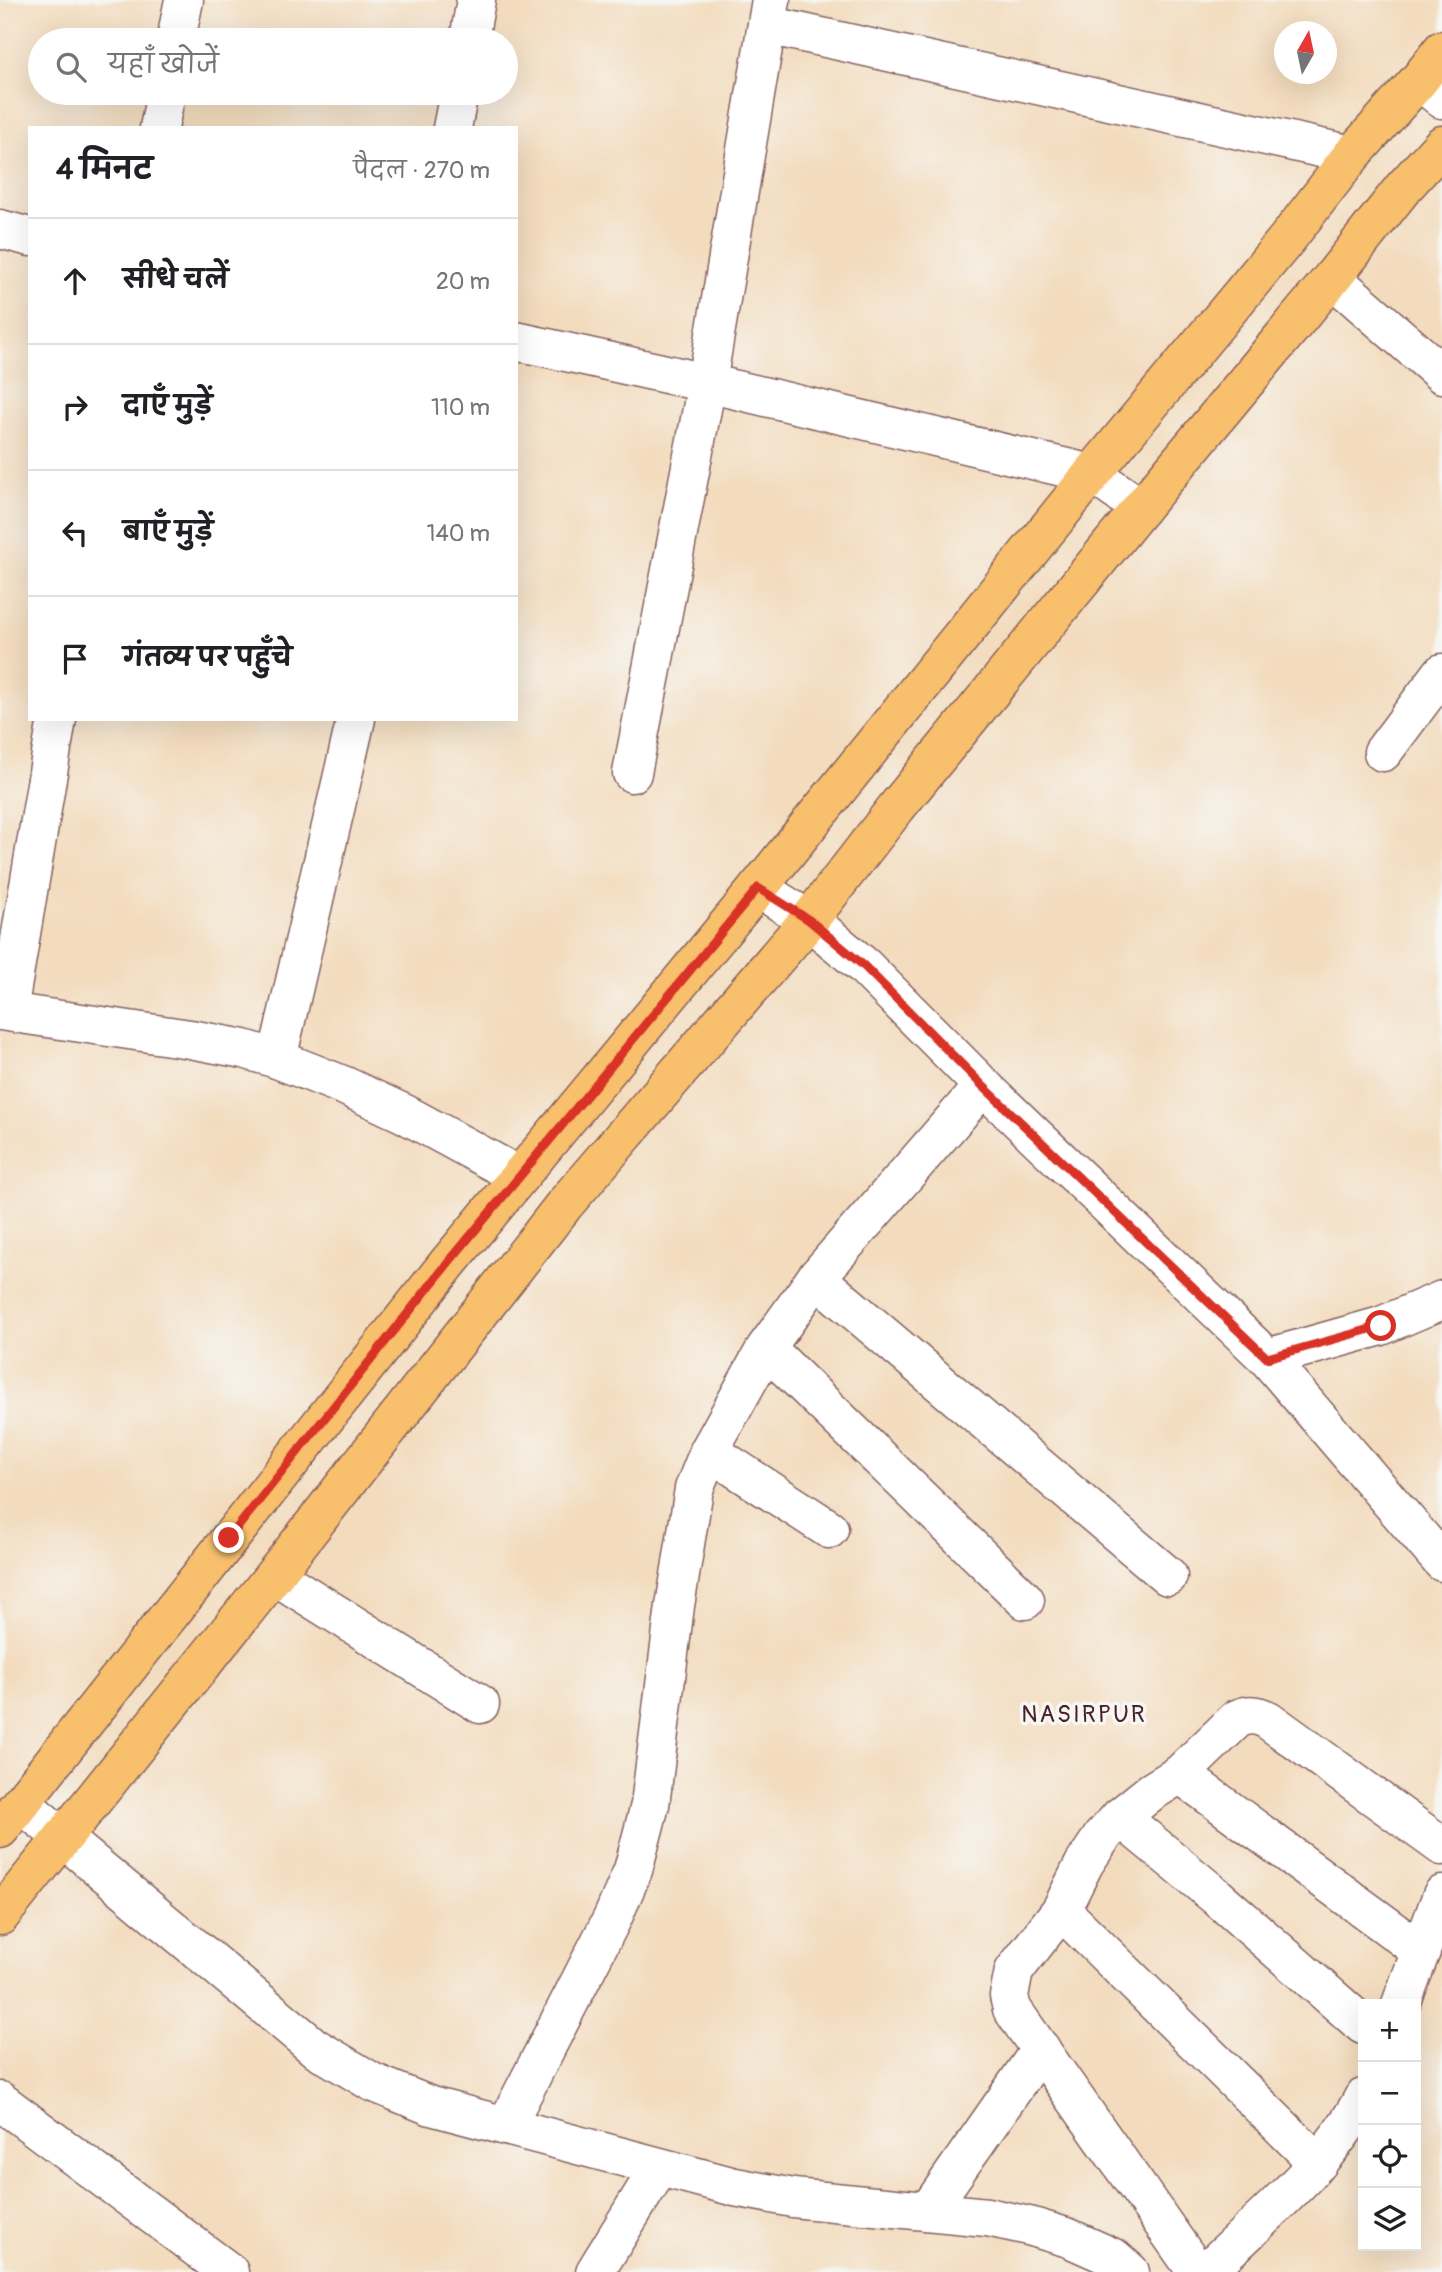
<!DOCTYPE html>
<html lang="hi">
<meta charset="utf-8">
<style>
:root{--surface:#fff;--page:#f2f2f2;--text:#202124;--muted:#757577;--line:#e0e0e0}
body{margin:0;font-family:Pangolin,"Playpen Sans Deva",sans-serif;background:var(--page);color:var(--text)}
.controls{position:absolute;right:21px;bottom:21px;display:grid;overflow:hidden;border-radius:0px;box-shadow:0 7px 28px #0002}
.controls button{width:63px;height:63px;display:grid;place-items:center;padding:0;border:0;border-bottom:2px solid var(--line);background:var(--surface);color:var(--text);font:35px sans-serif}
.compass{position:absolute;left:1274px;top:21px;width:63px;height:63px;border-radius:50%;background:var(--surface);box-shadow:0 7px 28px #0002;rotate:9deg}
.stop{position:absolute;width:21px;height:21px;margin:-16px;border:5px solid #d93025;border-radius:50%;background:#fff}
.stop.end{background:#d93025;border-color:#fff;box-shadow:0 2px 7px #0008}
.list{margin:0;padding:0;list-style:none}
h2{display:flex;justify-content:space-between;align-items:center;height:91px;margin:0;padding:0 28px;font-size:30px}
h2 small{font-size:23px;font-weight:400;color:var(--muted)}
.list li{display:grid;grid-template-columns:46px 1fr auto;gap:21px;align-items:center;box-sizing:border-box;height:126px;padding:0 28px;border-top:2px solid var(--line)}
.list b{display:block;font-size:26px;white-space:nowrap}
.list em{font-size:23px;font-style:normal;color:var(--muted)}
.icon{flex:none;width:38px;height:38px;fill:none;stroke:currentColor;stroke-width:2;stroke-linecap:round;stroke-linejoin:round}
.map{position:relative;flex:none;width:1442px;height:2272px;overflow:hidden}
.search{position:absolute;background:var(--surface);box-shadow:0 7px 28px #0002;left:28px;top:28px;width:490px;height:77px;display:flex;align-items:center;gap:18px;box-sizing:border-box;padding:0 24px;border-radius:38px;color:var(--muted);font-size:26px}
.panel{position:absolute;background:var(--surface);box-shadow:0 7px 28px #0002;left:28px;top:126px;width:490px;height:595px;border-radius:0px}
.map>svg:first-child{display:block}
.lines{fill:none;stroke-linecap:round;stroke-linejoin:round}
.street-casing{stroke:#85615e;stroke-width:41}
.primary-casing{stroke:#85615e;stroke-width:41}
.street{stroke:#fff;stroke-width:38}
.primary{stroke:#f8bf6c;stroke-width:38}
.route{stroke:#d93025;stroke-width:9}
.labels{text-anchor:middle;dominant-baseline:central;stroke-width:7;stroke-linejoin:round;paint-order:stroke}
.quarter-label{font-size:24px;letter-spacing:2px;fill:#4a1f2b;stroke:#f6f6f2}
</style>
<div class="map">
<svg width="1442" height="2272" viewBox="0 0 1442 2272">
<rect width="100%" height="100%" fill="#f6f6f2"/>
<filter id="ink" filterUnits="userSpaceOnUse"><feTurbulence type="fractalNoise" baseFrequency=".0143" numOctaves="2"/><feDisplacementMap in="SourceGraphic" scale="14" xChannelSelector="R" yChannelSelector="G"/><feConvolveMatrix kernelMatrix="1 2 1 2 8 2 1 2 1" color-interpolation-filters="sRGB"/></filter>
<filter id="wash" filterUnits="userSpaceOnUse"><feTurbulence type="fractalNoise" baseFrequency=".00686" numOctaves="4" result="noise"/><feDisplacementMap in="SourceGraphic" scale="28" xChannelSelector="R" yChannelSelector="G"/><feGaussianBlur stdDeviation="1.57" result="paint"/><feColorMatrix in="noise" values="0 0 0 0 0 0 0 0 0 0 0 0 0 0 0 0 0 1.4 0 .05"/><feComposite in="paint" operator="in"/></filter>
<g filter="url(#wash)">
<rect width="100%" height="100%" fill="#f3dcbe"/>
</g>
<g filter="url(#ink)">
<g class="lines">
<g class="street-casing">
<g id="street">
<polyline points="767,25 1352,155"/>
<polyline points="176,40 184,0"/>
<polyline points="469,40 476,0"/>
<polyline points="1419,80 1442,99"/>
<polyline points="159,128 166,93"/>
<polyline points="452,128 459,93"/>
<polyline points="0,229 30,237"/>
<polyline points="1332,278 1442,374"/>
<polyline points="516,341 707,383 1092,474 1141,508"/>
<polyline points="1383,752 1442,673"/>
<polyline points="632,773 707,383 771,0"/>
<polyline points="758,888 809,920 864,966 983,1086 1267,1358 1442,1562"/>
<polyline points="0,1011 190,1039 244,1049 277,1059 345,1086 405,1114 519,1176"/>
<polyline points="8,1011 57,719"/>
<polyline points="277,1059 356,719"/>
<polyline points="816,1278 1168,1576"/>
<polyline points="766,1348 1025,1600"/>
<polyline points="1267,1358 1381,1326 1442,1300"/>
<polyline points="709,1451 829,1529"/>
<polyline points="274,1575 480,1704"/>
<polyline points="1180,1774 1421,1951"/>
<polyline points="21,1803 314,2047 372,2082 431,2106 735,2187 793,2198 987,2217 1029,2226 1069,2238 1114,2258 1130,2272"/>
<polyline points="1120,1817 1217,1897 1363,2025"/>
<polyline points="1061,1910 1318,2163"/>
<polyline points="1401,2004 1442,1895"/>
<polyline points="0,2101 229,2272"/>
<polyline points="506,2126 613,1917 633,1870 650,1805 675,1606 694,1489 709,1451 766,1348 816,1278 983,1086"/>
<polyline points="928,2211 1041,2049"/>
<polyline points="595,2272 659,2168"/>
<path d="M1197 2272 1012 2009 1009 1996 1014 1971 1061 1910 1084 1864 1102 1837 1120 1817 1151 1792 1180 1774 1237 1719C1249 1714 1256 1714 1268 1720L1442 1846"/>
<path d="M1206 2272C1259 2220 1330 2163 1363 2098"/>
</g>
</g>
<g class="primary-casing">
<g id="primary">
<polyline points="0,1829 448,1263 758,888 1092,474 1287,239 1352,155 1419,80 1442,50"/>
<polyline points="0,1916 274,1575 564,1205 809,920 896,808 1141,508 1332,278 1403,188 1442,145"/>
</g>
</g>
<use href="#street" class="street"/>
<use href="#primary" class="primary"/>
</g>
</g>
<g class="lines" filter="url(#ink)">
<polyline class="route" points="229,1538 448,1263 758,888 809,920 864,966 983,1086 1267,1358 1381,1326"/>
</g>
<g class="labels">
<g class="quarter-label">
<text x="1084" y="1714">NASIRPUR</text>
</g>
</g>
</svg>
<div class="controls">
<button>+</button>
<button>−</button>
<button><svg class="icon" aria-label="locate" viewBox="0 0 24 24"><circle cx="12" cy="12" r="6"/><path d="M12 2v4M12 18v4M2 12h4M18 12h4"/></svg></button>
<button><svg class="icon" aria-label="layers" viewBox="0 0 24 24"><path d="M12 4l9 5-9 5-9-5zM3 14l9 5 9-5"/></svg></button>
</div>
<svg class="compass" viewBox="-18 -18 36 36"><path d="M0-13l5 13h-10z" fill="#e53935"/><path d="M0 13l5-13h-10z" fill="#757577"/></svg>
<div class="stop" style="left:1381px;top:1326px"></div>
<div class="stop end" style="left:229px;top:1538px"></div>
<div class="search"><svg class="icon" aria-label="search" viewBox="0 0 24 24"><circle cx="10" cy="10" r="6"/><path d="M15 15l6 6"/></svg>यहाँ खोजें</div>
<section class="panel">
<h2>4 मिनट<small>पैदल · 270 m</small></h2>
<ul class="list">
<li><svg class="icon" aria-label="ahead" viewBox="0 0 24 24"><path d="M12 20V5M6 11l6-6 6 6"/></svg><div><b>सीधे चलें</b></div><em>20 m</em></li>
<li><svg class="icon" aria-label="right" viewBox="0 0 24 24"><path d="M7 20v-9h11M14 6l5 5-5 5"/></svg><div><b>दाएँ मुड़ें</b></div><em>110 m</em></li>
<li><svg class="icon" aria-label="left" viewBox="0 0 24 24"><path d="M17 20v-9H6M10 6l-5 5 5 5"/></svg><div><b>बाएँ मुड़ें</b></div><em>140 m</em></li>
<li><svg class="icon" aria-label="arrive" viewBox="0 0 24 24"><path d="M6 21V4h12l-3 4 3 4H6"/></svg><div><b>गंतव्य पर पहुँचे</b></div></li>
</ul>
</section>
</div>
